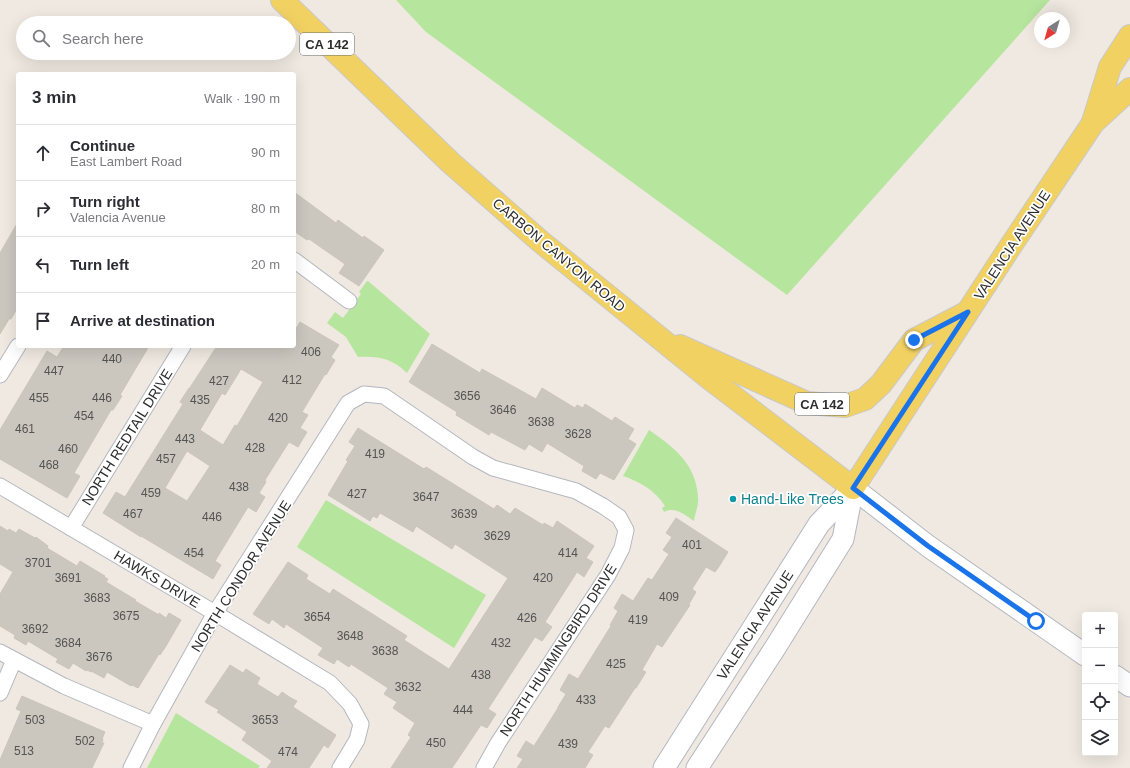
<!DOCTYPE html>
<meta charset="utf-8">
<style>
:root{--surface:#fff;--page:#f2f2f3;--text:#2b2b33;--muted:#7c7c81;--line:#e1e1e2}
body{margin:0;font-family:Helvetica,sans-serif;background:var(--page);color:var(--text)}
.controls{position:absolute;right:12px;bottom:12px;display:grid;overflow:hidden;border-radius:4px;box-shadow:0 4px 16px #0002}
.controls button{width:36px;height:36px;display:grid;place-items:center;padding:0;border:0;border-bottom:1px solid var(--line);background:var(--surface);color:var(--text);font:20px sans-serif}
.compass{position:absolute;left:1034px;top:12px;width:36px;height:36px;border-radius:50%;background:var(--surface);box-shadow:0 4px 16px #0002;rotate:217deg}
.stop{position:absolute;width:12px;height:12px;margin:-9px;border:3px solid #1a73e8;border-radius:50%;background:#fff}
.stop.end{background:#1a73e8;border-color:#fff;box-shadow:0 1px 4px #0008}
.list{margin:0;padding:0;list-style:none}
h2{display:flex;justify-content:space-between;align-items:center;height:52px;margin:0;padding:0 16px;font-size:17px}
h2 small{font-size:13px;font-weight:400;color:var(--muted)}
.list li{display:grid;grid-template-columns:26px 1fr auto;gap:12px;align-items:center;box-sizing:border-box;height:56px;padding:0 16px;border-top:1px solid var(--line)}
.list b{display:block;font-size:15px;white-space:nowrap}
.list p{margin:0;font-size:13px;white-space:nowrap;color:var(--muted)}
.list em{font-size:13px;font-style:normal;color:var(--muted)}
.icon{flex:none;width:22px;height:22px;fill:none;stroke:currentColor;stroke-width:2;stroke-linecap:round;stroke-linejoin:round}
.map{position:relative;flex:none;width:1130px;height:768px;overflow:hidden}
.search{position:absolute;background:var(--surface);box-shadow:0 4px 16px #0002;left:16px;top:16px;width:280px;height:44px;display:flex;align-items:center;gap:10px;box-sizing:border-box;padding:0 14px;border-radius:22px;color:var(--muted);font-size:15px}
.panel{position:absolute;background:var(--surface);box-shadow:0 4px 16px #0002;left:16px;top:72px;width:280px;height:276px;border-radius:4px}
.map>svg:first-child{display:block}
.green{fill:#b6e59e}
.building{fill:#cbc7bf;stroke:#cbc5ba;fill-rule:evenodd}
.lines{fill:none;stroke-linecap:round;stroke-linejoin:round}
.street-casing{stroke:#b4b7c1;stroke-width:17}
.secondary-casing{stroke:#b4b7c1;stroke-width:23}
.primary-casing{stroke:#c9c9c9;stroke-width:24}
.street{stroke:#fff;stroke-width:15}
.secondary{stroke:#fff;stroke-width:21}
.primary{stroke:#f2d163;stroke-width:22}
.route{stroke:#1a73e8;stroke-width:5}
.culture-dot{fill:#0f9aa8;stroke:#fff;stroke-width:1.5}
.labels{text-anchor:middle;dominant-baseline:central;stroke-width:3.5;stroke-linejoin:round;paint-order:stroke}
.number-label{font-size:12px;fill:#555452}
.shield{fill:#fff;stroke:#6d6d6d;stroke-width:1}
.shield-label{font-size:13px;font-weight:bold;fill:#2e2e2e}
.street-label{font-size:14px;fill:#2e2e2e;stroke:#fff}
.culture-label{font-size:14px;fill:#0d838f;stroke:#fff;text-anchor:start}
</style>
<div class="map">
<svg width="1130" height="768" viewBox="0 0 1130 768">
<rect width="100%" height="100%" fill="#efe9e1"/>
<g class="green">
<polygon points="396,0 1050,0 787,295 426,32"/>
<path d="M367 281H368L430 334 407 373C392 358 378 356 358 357L346 337 327 323 335 312 343 318 361 294 359 292Z"/>
<path d="M649 430C674 447 696 464 698 497 699 505 695 513 694 521 685 515 675 506 664 512L662 508 665 506C655 490 640 482 623 476Z"/>
<polygon points="326,500 486,595 454,648 297,547"/>
<polygon points="176,713 260,766 258,768 147,768"/>
</g>
<g class="building">
<polygon points="294,192 336,223 338,220 363,238 364,236 384,250 359,286 339,273 345,264 309,239 307,240 294,231"/>
<polygon points="18,222 18,307 11,319 9,319 0,334 0,253"/>
<path d="M300 322 339 345 331 357 335 360 326 375 325 374 302 412 308 415 300 428 307 432 298 447 289 442 265 480 266 482 259 493 265 497 256 512 248 507 215 561 221 565 213 579 141 536V537L103 513 116 492 125 497 183 404 180 402 189 388V389L217 346H294V332ZM241 369 263 382 237 426 235 425 223 445 200 430 222 393 225 395ZM187 451 210 466 187 501 165 488Z"/>
<polygon points="432,344 480,373 482,369 536,399 542,388 575,408 577,405 583,408 585,404 612,421 615,417 634,429 628,439 636,444 614,480 600,473 596,479 582,471 584,466 547,443 542,452 529,444 525,450 491,432 489,435 456,415 457,412 409,382"/>
<polygon points="64,346 149,346 120,395 122,396 113,410 111,410 74,473 80,476 67,498 0,459 0,430 47,351 57,357"/>
<polygon points="358,428 424,469 426,467 494,509 497,505 510,514 515,508 543,525 544,523 553,528 557,521 594,546 586,558 593,562 584,577 577,572 545,622 552,627 542,641 535,637 488,709 496,714 487,728 481,725 452,768 391,768 411,737 408,735 415,723 393,708 397,702 384,694 388,688 351,664 349,667 337,659 334,664 318,655 323,648 286,624 284,628 272,619 269,624 253,614 288,562 308,575 306,579 330,594 333,589 407,636 404,640 449,669 508,578 455,544 452,549 416,526 413,532 380,513 377,518 373,516 370,521 328,495 348,461 346,460 355,446 349,442"/>
<polygon points="676,518 728,552 720,565 715,572 706,567 692,589 696,592 689,604 690,605 662,647 657,644 642,670 646,672 636,688 635,688 609,728 605,726 588,752 593,755 585,768 517,768 523,759 517,756 526,741 534,746 558,708 558,707 566,694 560,690 569,674 578,679 611,626 610,625 618,611 614,608 622,594 633,601 648,578 652,580 669,554 663,550 672,537 666,533"/>
<polygon points="0,526 8,531 9,529 16,533 19,529 35,538 36,537 48,546 47,548 77,566 80,561 105,576 104,577 108,579 106,582 136,600 135,601 159,615 159,613 166,618 169,613 181,620 166,646 160,655 159,654 138,688 132,685 131,686 107,672 104,678 91,671 91,672 87,670 86,671 73,663 69,669 56,662 58,659 28,641 26,645 14,638 15,635 0,626 0,594 13,572 0,564"/>
<polygon points="230,665 243,673 246,669 260,678 257,684 278,697 282,692 291,698 297,701 293,707 336,735 328,748 324,745 309,768 267,768 272,761 242,740 247,732 217,712 219,710 205,702"/>
<polygon points="22,696 105,732 102,739 103,739 102,743 104,743 92,768 0,768 0,760 21,711 16,709"/>
</g>
<g class="lines">
<g class="street-casing">
<g id="street">
<polyline points="294,260 349,301"/>
<polyline points="0,375 18,346"/>
<polyline points="0,486 215,613 330,683 350,704 361,724 357,740 340,768"/>
<polyline points="71,528 183,346"/>
<polyline points="0,652 64,686 153,724"/>
<polyline points="0,693 14,660"/>
<polyline points="131,768 153,724 215,613 348,403 364,394 384,396 473,457 493,468 576,491 603,506 619,517 626,530 622,548 608,575 498,743 484,768"/>
</g>
</g>
<g class="secondary-casing">
<g id="secondary">
<polyline points="853,488 928,546 1085,655"/>
<polyline points="1115,676 1130,686"/>
<polyline points="664,768 819,524 853,488"/>
<polyline points="697,768 775,648 843,539 853,488"/>
</g>
</g>
<g class="primary-casing">
<g id="primary">
<polyline points="282,0 451,163 540,241 709,378 853,488 1008,250 1093,123 1130,89"/>
<polyline points="1093,122 1110,67 1130,36"/>
<polyline points="680,346 807,403 845,406 865,399 881,384 914,340 966,313"/>
</g>
</g>
<use href="#street" class="street"/>
<use href="#secondary" class="secondary"/>
<use href="#primary" class="primary"/>
</g>
<g class="lines">
<polyline class="route" points="914,340 968,312 853,488 928,546 1036,621"/>
</g>
<circle class="culture-dot" cx="733" cy="499" r="4"/>
<g class="labels">
<g class="number-label">
<text x="311" y="352">406</text>
<text x="112" y="359">440</text>
<text x="54" y="371">447</text>
<text x="292" y="380">412</text>
<text x="219" y="381">427</text>
<text x="467" y="396">3656</text>
<text x="39" y="398">455</text>
<text x="102" y="398">446</text>
<text x="200" y="400">435</text>
<text x="503" y="410">3646</text>
<text x="84" y="416">454</text>
<text x="278" y="418">420</text>
<text x="541" y="422">3638</text>
<text x="25" y="429">461</text>
<text x="578" y="434">3628</text>
<text x="185" y="439">443</text>
<text x="255" y="448">428</text>
<text x="68" y="449">460</text>
<text x="375" y="454">419</text>
<text x="166" y="459">457</text>
<text x="49" y="465">468</text>
<text x="239" y="487">438</text>
<text x="151" y="493">459</text>
<text x="357" y="494">427</text>
<text x="426" y="497">3647</text>
<text x="133" y="514">467</text>
<text x="464" y="514">3639</text>
<text x="212" y="517">446</text>
<text x="497" y="536">3629</text>
<text x="692" y="545">401</text>
<text x="194" y="553">454</text>
<text x="568" y="553">414</text>
<text x="38" y="563">3701</text>
<text x="68" y="578">3691</text>
<text x="543" y="578">420</text>
<text x="669" y="597">409</text>
<text x="97" y="598">3683</text>
<text x="126" y="616">3675</text>
<text x="317" y="617">3654</text>
<text x="527" y="618">426</text>
<text x="638" y="620">419</text>
<text x="35" y="629">3692</text>
<text x="350" y="636">3648</text>
<text x="68" y="643">3684</text>
<text x="501" y="643">432</text>
<text x="385" y="651">3638</text>
<text x="99" y="657">3676</text>
<text x="616" y="664">425</text>
<text x="481" y="675">438</text>
<text x="408" y="687">3632</text>
<text x="586" y="700">433</text>
<text x="463" y="710">444</text>
<text x="35" y="720">503</text>
<text x="265" y="720">3653</text>
<text x="85" y="741">502</text>
<text x="436" y="743">450</text>
<text x="568" y="744">439</text>
<text x="24" y="751">513</text>
<text x="288" y="752">474</text>
</g>
<g class="shield">
<rect x="300" y="33" width="54" height="22" rx="3"/>
<rect x="795" y="393" width="54" height="22" rx="3"/>
</g>
<g class="shield-label">
<text x="327" y="44">CA 142</text>
<text x="822" y="404">CA 142</text>
</g>
<g class="street-label">
<text transform="translate(1012 245) rotate(-57)">VALENCIA AVENUE</text>
<text transform="translate(559 255) rotate(40)">CARBON CANYON ROAD</text>
<text transform="translate(127 437) rotate(-58)">NORTH REDTAIL DRIVE</text>
<text transform="translate(241 576) rotate(-58)">NORTH CONDOR AVENUE</text>
<text transform="translate(157 579) rotate(31)">HAWKS DRIVE</text>
<text transform="translate(755 625) rotate(-57)">VALENCIA AVENUE</text>
<text transform="translate(558 650) rotate(-57)">NORTH HUMMINGBIRD DRIVE</text>
</g>
<g class="culture-label">
<text x="741" y="499">Hand-Like Trees</text>
</g>
</g>
</svg>
<div class="controls">
<button>+</button>
<button>−</button>
<button><svg class="icon" aria-label="locate" viewBox="0 0 24 24"><circle cx="12" cy="12" r="6"/><path d="M12 2v4M12 18v4M2 12h4M18 12h4"/></svg></button>
<button><svg class="icon" aria-label="layers" viewBox="0 0 24 24"><path d="M12 4l9 5-9 5-9-5zM3 14l9 5 9-5"/></svg></button>
</div>
<svg class="compass" viewBox="-18 -18 36 36"><path d="M0-13l5 13h-10z" fill="#e53935"/><path d="M0 13l5-13h-10z" fill="#7c7c81"/></svg>
<div class="stop" style="left:1036px;top:621px"></div>
<div class="stop end" style="left:914px;top:340px"></div>
<div class="search"><svg class="icon" aria-label="search" viewBox="0 0 24 24"><circle cx="10" cy="10" r="6"/><path d="M15 15l6 6"/></svg>Search here</div>
<section class="panel">
<h2>3 min<small>Walk · 190 m</small></h2>
<ul class="list">
<li><svg class="icon" aria-label="ahead" viewBox="0 0 24 24"><path d="M12 20V5M6 11l6-6 6 6"/></svg><div><b>Continue</b><p>East Lambert Road</p></div><em>90 m</em></li>
<li><svg class="icon" aria-label="right" viewBox="0 0 24 24"><path d="M7 20v-9h11M14 6l5 5-5 5"/></svg><div><b>Turn right</b><p>Valencia Avenue</p></div><em>80 m</em></li>
<li><svg class="icon" aria-label="left" viewBox="0 0 24 24"><path d="M17 20v-9H6M10 6l-5 5 5 5"/></svg><div><b>Turn left</b></div><em>20 m</em></li>
<li><svg class="icon" aria-label="arrive" viewBox="0 0 24 24"><path d="M6 21V4h12l-3 4 3 4H6"/></svg><div><b>Arrive at destination</b></div></li>
</ul>
</section>
</div>
